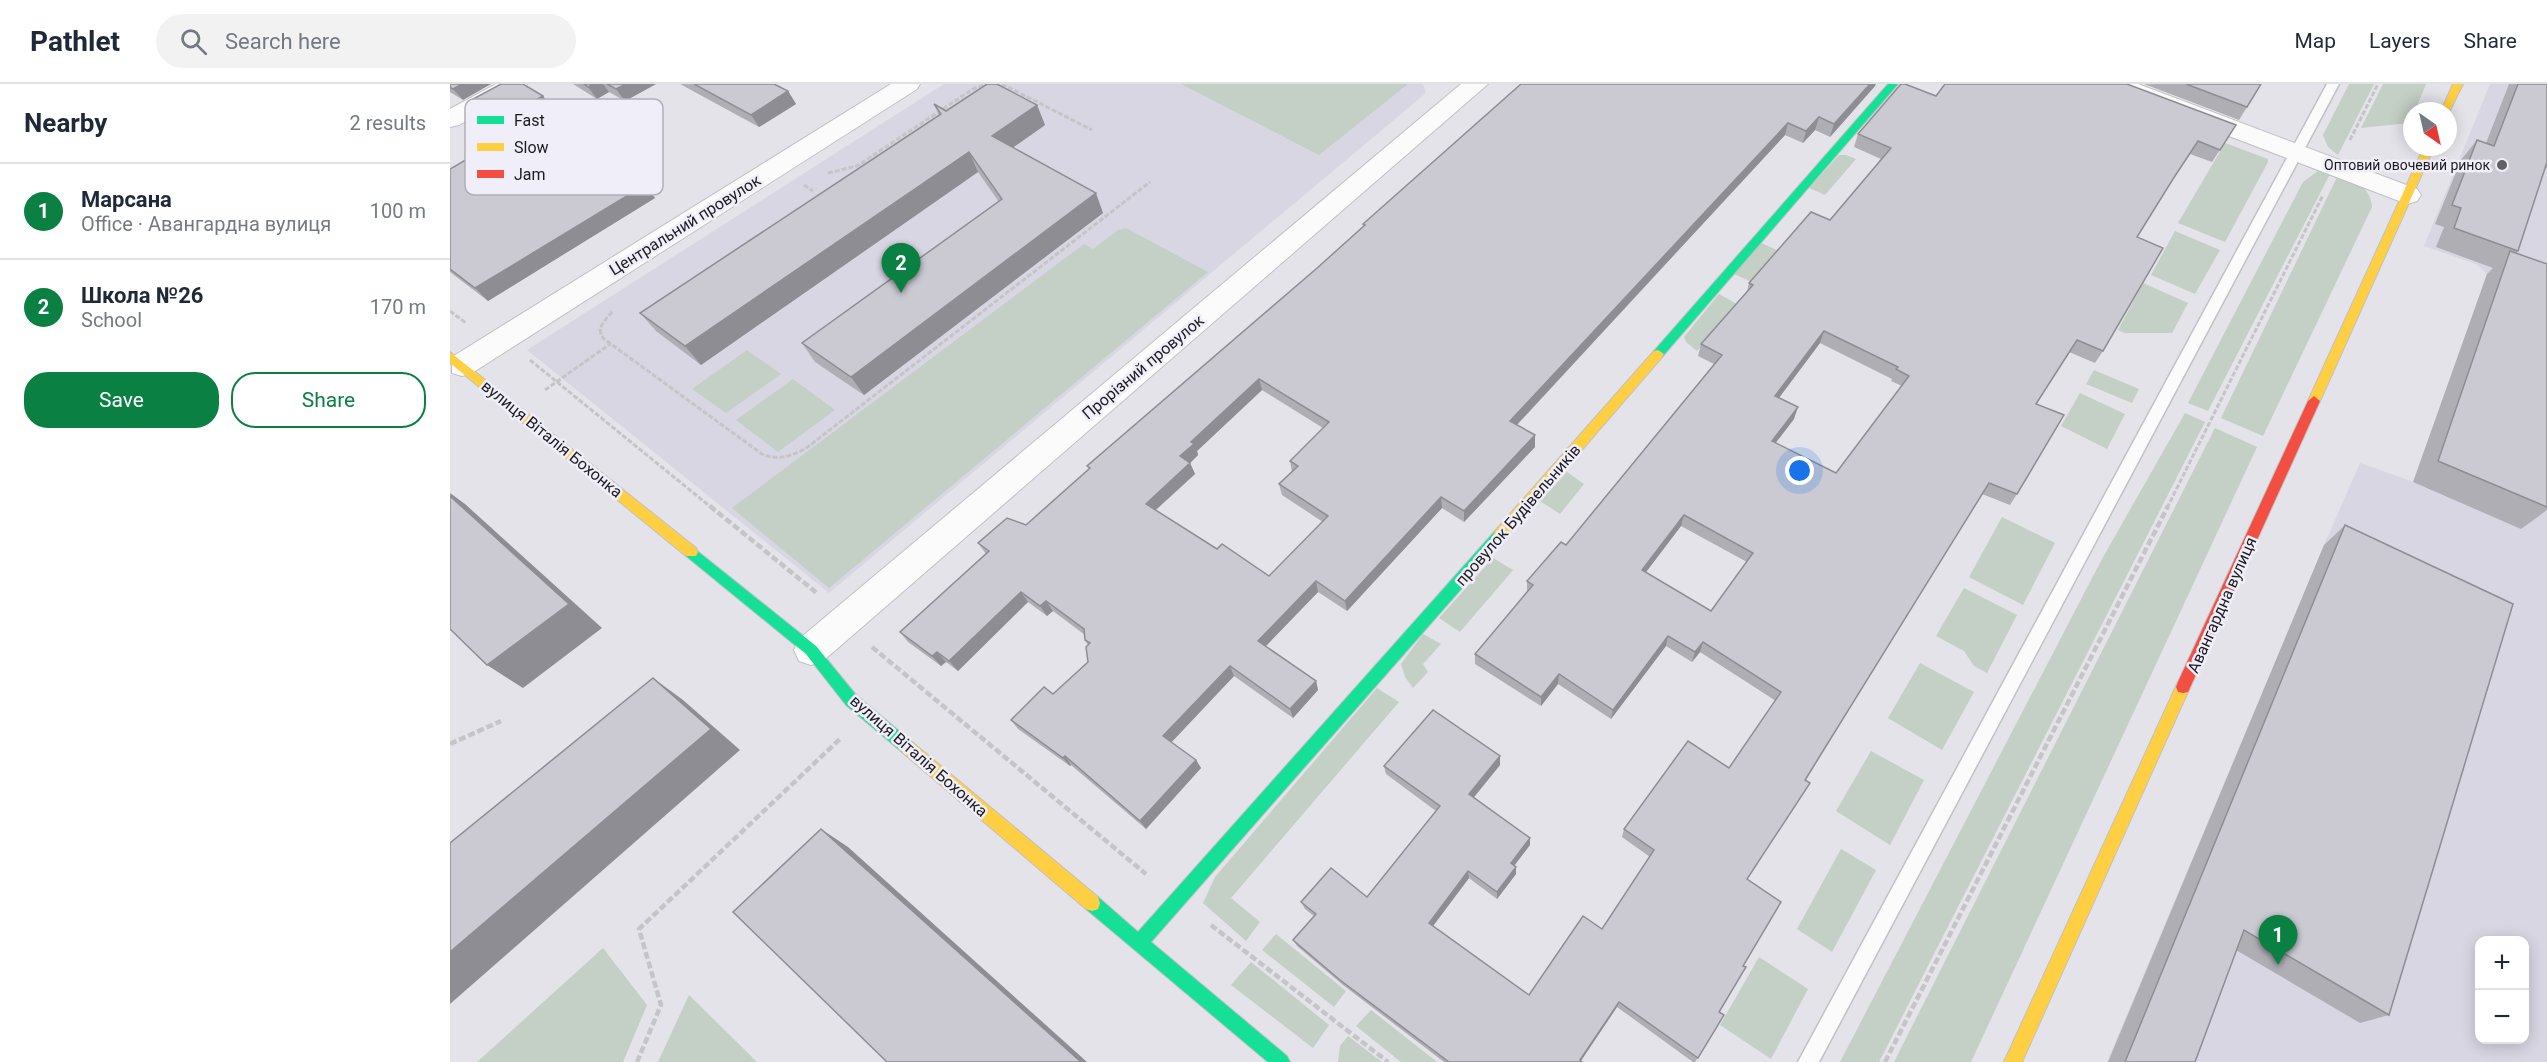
<!DOCTYPE html>
<meta charset="utf-8">
<style>
:root{--surface:#fff;--page:#f2f2f3;--text:#1f2937;--muted:#747a83;--line:#e0e1e3;--accent:#0b8043}
body{margin:0;font-family:Roboto,sans-serif;background:var(--page);color:var(--text)}
.controls{position:absolute;right:18px;bottom:18px;display:grid;overflow:hidden;border-radius:12px;box-shadow:0 3px 15px #0003}
.controls button{width:54px;height:54px;display:grid;place-items:center;padding:0;border:0;border-bottom:2px solid var(--line);background:var(--surface);color:var(--text);font:30px sans-serif}
.compass{position:absolute;left:1953px;top:18px;width:54px;height:54px;border-radius:50%;background:var(--surface);box-shadow:0 3px 15px #0003;rotate:146deg}
.you{position:absolute;left:1350px;top:387px;width:21px;height:21px;margin:-15px;border:4px solid #fff;border-radius:50%;background:#1a73e8;box-shadow:0 0 0 9px #1a73e833}
.badge{display:grid;place-items:center;width:39px;height:39px;border-radius:50%;background:var(--accent);color:#fff;font-size:20px;font-weight:700}
.pin{position:absolute;translate:-50% -50px;filter:drop-shadow(0 2px 3px #0008)}
.pin::after{content:'';position:absolute;top:32px;width:21px;height:18px;background:inherit;clip-path:polygon(0 0,100% 0,50% 100%)}
.list{margin:0;padding:0;list-style:none}
h2{display:flex;justify-content:space-between;align-items:center;height:78px;margin:0;padding:0 24px;font-size:26px}
h2 small{font-size:20px;font-weight:400;color:var(--muted)}
.list li{display:grid;grid-template-columns:39px 1fr auto;gap:18px;align-items:center;box-sizing:border-box;height:96px;padding:0 24px;border-top:2px solid var(--line)}
.list b{display:block;font-size:22px;white-space:nowrap}
.list p{margin:0;font-size:20px;white-space:nowrap;color:var(--muted)}
.list em{font-size:20px;font-style:normal;color:var(--muted)}
.actions{display:flex;gap:12px;padding:18px 24px}
.actions a{flex:1;padding:14px 0;border:2px solid var(--accent);border-radius:24px;text-align:center;font-size:21px;color:var(--accent)}
.actions .main{background:var(--accent);color:#fff}
.icon{flex:none;width:33px;height:33px;fill:none;stroke:currentColor;stroke-width:2;stroke-linecap:round;stroke-linejoin:round}
.map{position:relative;flex:none;width:2097px;height:978px;overflow:hidden}
header{display:flex;align-items:center;gap:36px;box-sizing:border-box;height:84px;padding:0 30px;background:var(--surface);border-bottom:2px solid var(--line)}
header strong{font-size:28px}
nav{display:flex;gap:33px;margin-inline-start:auto;font-size:21px}
.search{width:420px;height:54px;background:var(--page);display:flex;align-items:center;gap:15px;box-sizing:border-box;padding:0 21px;border-radius:33px;color:var(--muted);font-size:22px}
main{display:flex}
aside{flex:1;background:var(--surface)}
.map>svg:first-child{display:block}
.built{fill:#d8d6e3;fill-rule:evenodd}
.green{fill:#c4cfc5}
.lines{fill:none;stroke-linecap:round;stroke-linejoin:round}
.lane-casing{stroke:#c1c0c5;stroke-width:3}
.street-casing{stroke:#c1c0c5;stroke-width:2}
.fast-casing{stroke:#c1c0c5;stroke-width:2}
.slow-casing{stroke:#c1c0c5;stroke-width:2}
.jam-casing{stroke:#c1c0c5;stroke-width:2}
.path-far1{stroke:#c5c4c6;stroke-width:3;stroke-dasharray:5 2;stroke-linecap:butt}
.path{stroke:#c5c4c6;stroke-width:4.5;stroke-dasharray:7 3;stroke-linecap:butt}
.lane{fill:#fbfbfc;fill-rule:evenodd}
.street{fill:#fbfbfc;fill-rule:evenodd}
.fast{fill:#16e098;fill-rule:evenodd}
.slow{fill:#ffcf43;fill-rule:evenodd}
.jam{fill:#f24e42;fill-rule:evenodd}
.wall{fill:#afaeb5;fill-rule:evenodd}
.shaded-wall{fill:#8e8d94}
.building{fill:#cbcad3;stroke:#8e8d94;stroke-width:1.5;fill-rule:evenodd}
.poi-dot{fill:#626166;stroke:#f0eef8;stroke-width:2}
.labels{text-anchor:middle;dominant-baseline:central;stroke-width:5;stroke-linejoin:round;paint-order:stroke}
.far-poi-label{font-size:14px;fill:#1c1b1f;stroke:#f0eef8;text-anchor:end}
.street-label{font-size:16px;fill:#1c1b1f;stroke:#f0eef8}
.key{fill:#f0eef8;stroke:#b0afb7;stroke-width:1.5}
.key-label{font-size:16px;fill:#1c1b1f}
</style>
<header>
<strong>Pathlet</strong>
<div class="search"><svg class="icon" aria-label="search" viewBox="0 0 24 24"><circle cx="10" cy="10" r="6"/><path d="M15 15l6 6"/></svg>Search here</div>
<nav><a>Map</a><a>Layers</a><a>Share</a></nav>
</header>
<main>
<aside>
<h2>Nearby<small>2 results</small></h2>
<ul class="list">
<li><span class="badge">1</span><div><b>Марсана</b><p>Office · Авангардна вулиця</p></div><em>100 m</em></li>
<li><span class="badge">2</span><div><b>Школа №26</b><p>School</p></div><em>170 m</em></li>
</ul>
<div class="actions"><a class="main">Save</a><a>Share</a></div>
</aside>
<div class="map">
<svg width="2097" height="978" viewBox="0 0 2097 978">
<rect width="100%" height="100%" fill="#e4e3e9"/>
<g class="built">
<polygon points="494,0 973,0 976,9 379,509 77,266"/>
<path d="M2040 0H2097V978H1657L1874 461 1910 379 1964 398 2037 190 2026 180 1974 162ZM2030 856H2074V956H2030Z"/>
</g>
<g class="green">
<polygon points="731,0 958,0 869,71"/>
<polygon points="1899,0 1924,0 1888,71 1878,63 1873,51"/>
<polygon points="1933,0 1976,0 1965,27 1962,27 1959,39 1911,44"/>
<polygon points="1775,59 1818,75 1818,78 1775,158 1728,139"/>
<polygon points="1389,71 1396,71 1406,75 1375,111 1359,104"/>
<polygon points="1868,87 1881,88 1758,327 1738,319 1853,98"/>
<path d="M1889 89C1905 98 1921 103 1922 123L1813 352 1771 334Z"/>
<polygon points="676,144 758,188 379,504 282,424 634,160 643,165 668,146"/>
<polygon points="1725,147 1770,166 1745,210 1701,191"/>
<polygon points="1311,159 1329,167 1302,198 1284,190"/>
<polygon points="1693,199 1738,219 1722,249 1675,249 1668,246"/>
<polygon points="1269,210 1287,220 1247,267 1236,258 1234,253"/>
<polygon points="297,266 331,290 276,329 242,305"/>
<polygon points="1644,286 1689,305 1682,319 1636,300"/>
<polygon points="343,295 385,326 328,368 286,336"/>
<polygon points="1630,309 1675,330 1657,365 1611,342"/>
<polygon points="1735,329 1755,338 1429,978 1390,978 1652,475"/>
<polygon points="1765,344 1807,363 1521,978 1444,978"/>
<polygon points="1117,388 1134,400 1110,430 1090,417"/>
<polygon points="1552,433 1605,459 1573,521 1519,493"/>
<polygon points="1043,474 1063,486 1010,548 989,534"/>
<polygon points="1514,504 1567,531 1537,589 1524,582 1514,567 1486,552"/>
<polygon points="973,550 991,560 973,580 978,588 963,604 955,593 951,580"/>
<polygon points="1470,579 1524,608 1492,666 1438,634"/>
<polygon points="927,604 949,618 781,814 810,838 796,857 753,819 765,793"/>
<polygon points="1421,667 1474,696 1440,761 1386,727"/>
<polygon points="1391,765 1426,786 1382,868 1347,845"/>
<polygon points="826,850 896,907 884,923 812,866"/>
<polygon points="153,864 197,921 173,978 27,978"/>
<polygon points="1309,873 1358,905 1321,975 1270,941"/>
<polygon points="801,878 879,941 863,964 781,901"/>
<polygon points="239,911 307,978 208,978"/>
<polygon points="921,926 987,978 951,978 906,942"/>
<polygon points="898,952 932,978 888,978 890,962"/>
</g>
<g class="lines">
<g class="lane-casing">
<polygon id="lane" points="1877,0 1889,0 1369,978 1348,978"/>
</g>
<g class="street-casing">
<g id="street">
<polygon points="46,0 77,0 74,5 9,41 0,43 0,25"/>
<polygon points="441,0 470,0 467,5 22,289 12,292 2,289 2,273"/>
<polygon points="1011,0 1038,0 373,577 361,581 349,577 344,566 349,555"/>
<polygon points="1653,0 1688,0 1967,105 1971,111 1967,117 1958,120 1949,117 1656,5"/>
</g>
</g>
<g class="fast-casing">
<g id="fast">
<polygon points="1438,0 1448,0 1212,273 1204,273 1202,270 1204,267"/>
<polygon points="1050,446 1055,447 1057,451 1055,455 701,858 837,972 840,978 818,978 636,825 634,819 636,813 642,811 648,813 688,848 1045,447"/>
<polygon points="241,462 366,562 406,611 462,658 464,663 462,668 457,670 452,668 396,621 356,570 236,472 234,468 236,464"/>
</g>
</g>
<g class="slow-casing">
<g id="slow">
<polygon points="2003,0 2013,0 1998,30 1998,27 1991,27"/>
<polygon points="1974,63 1984,63 1870,317 1868,320 1860,320 1858,317"/>
<polygon points="1208,266 1214,270 1212,273 1055,455 1045,455 1043,451 1045,447 1204,267"/>
<polygon points="0,268 246,464 248,468 246,472 236,472 0,279"/>
<polygon points="1733,597 1738,598 1740,603 1572,978 1554,978 1728,598"/>
<polygon points="457,656 462,658 648,813 650,819 648,825 642,827 636,825 452,668 450,663 452,658"/>
</g>
</g>
<g class="jam-casing">
<polygon id="jam" points="1864,312 1870,317 1738,608 1733,609 1728,608 1726,603 1728,598 1858,317"/>
</g>
<g class="path-far1">
<polyline points="552,0 642,46"/>
<polyline points="1900,56 1928,0"/>
<polyline points="378,89 407,82 523,5 536,0"/>
<polyline points="354,101 363,107"/>
<polyline points="0,227 16,239"/>
<path d="M162 228C155 237 145 244 154 255L312 370C328 377 340 372 355 365L700 98"/>
<polyline points="80,276 262,424"/>
<polyline points="95,306 160,260"/>
<polyline points="1717,424 1873,111"/>
</g>
<g class="path">
<polyline points="260,422 368,510"/>
<polyline points="422,563 696,790"/>
<polyline points="0,660 51,637"/>
<polyline points="761,841 938,978"/>
<polyline points="187,978 211,921 189,845 390,655"/>
<polyline points="1435,978 1718,422"/>
</g>
<use href="#lane" class="lane"/>
<use href="#street" class="street"/>
<use href="#fast" class="fast"/>
<use href="#slow" class="slow"/>
<use href="#jam" class="jam"/>
</g>
<g class="wall">
<polygon points="0,0 13,16 0,8"/>
<polygon points="123,0 206,0 175,17 159,8 147,15"/>
<polygon points="230,0 324,0 338,7 346,20 309,43"/>
<polygon points="1694,0 1811,0 1789,36"/>
<polygon points="2059,0 2097,0 2097,84 2095,84 2068,167 2066,169 2097,180 2097,426 2071,445 1963,398 2037,190 2043,184 1986,163 1994,143 1985,140 2011,76 2027,56 2036,59"/>
<path d="M1425 2 1380 53 1365 46 1353 59 1335 51 1067 341 1085 351V363L1014 438 992 424 897 527 868 508 816 562 866 597 868 606 843 634 784 592 721 658 746 676 751 684 696 745 621 681 620 682 568 645 561 636 603 610 638 578V561L635 556V551L603 527 597 532 578 518 508 587 496 578 491 582 458 558 450 548 536 470 528 459 576 441 639 385 637 382 866 185 913 142V140ZM812 306 873 344 840 377 842 388 829 400 832 411 873 438 819 492 767 465 706 426 745 390 740 379 748 371 747 367Z"/>
<path d="M1486 12 1786 41 1762 78 1740 70 1715 108 1687 153 1653 267 1645 279 1619 268 1586 320 1567 410 1560 421 1532 410 1356 696 1297 795 1293 882 1269 928 1248 974 1245 978H1243L1167 923 1131 977 1132 978H994L893 901 847 862 843 856 864 832 855 825 851 818 917 813 986 727 936 690 934 682 1050 681 1024 713 1080 761 1064 781 1066 790 1047 815 1019 794 983 842 1079 911 1152 845 1200 773 1172 753 1174 745 1279 684 1326 617 1250 568 1242 578 1216 562 1161 635 1108 600 1091 622 1025 580V570L1077 507V497L1116 461 1264 280 1248 272 1251 260 1297 208 1299 199 1380 136 1431 75 1404 63 1408 50ZM1370 259 1442 295 1441 297 1452 302 1386 389 1325 359 1344 335 1329 314ZM1231 442 1297 478 1261 527 1196 488Z"/>
<polygon points="23,15 104,26 65,48 35,29"/>
<polygon points="484,20 496,27 587,21 595,41 562,64 653,129 414,311 365,278 352,259 549,118 528,88 251,281 206,247 190,229 489,31"/>
<polygon points="0,85 121,107 195,101 205,114 38,217 0,188"/>
<polygon points="1895,441 1939,931 1910,939 1786,866 1745,978 1658,978 1874,461"/>
</g>
<g class="shaded-wall">
<polygon points="12,0 41,0 13,16 3,5"/>
<polygon points="143,0 153,0 159,8 147,15 138,3"/>
<polygon points="176,0 206,0 175,17 166,5"/>
<polygon points="1420,0 1426,0 1425,2 1380,53 1384,40"/>
<polygon points="338,7 346,20 309,43 301,31"/>
<polygon points="93,12 104,26 65,48 53,34"/>
<polygon points="587,21 595,41 551,72 542,52"/>
<polygon points="1369,33 1365,46 1353,59 1356,47"/>
<polygon points="1338,39 1335,51 1060,348 1060,337"/>
<polygon points="519,68 528,88 251,281 235,262"/>
<polygon points="195,101 205,114 38,217 25,204"/>
<polygon points="646,109 653,129 414,311 401,293"/>
<polygon points="1374,247 1370,259 1322,323 1325,312"/>
<polygon points="809,295 812,306 747,367 748,371 735,384 730,372 741,358"/>
<polygon points="1348,323 1344,335 1318,369 1322,357"/>
<polygon points="1085,351 1085,363 1014,438 1014,427"/>
<polygon points="740,379 745,390 701,430 696,420"/>
<polygon points="0,409 15,420 152,544 73,604 37,581"/>
<polygon points="991,413 992,424 897,527 895,517"/>
<polygon points="1234,431 1231,442 1190,496 1192,486"/>
<polygon points="866,497 868,508 812,566 808,557"/>
<polygon points="571,508 578,518 508,587 499,577"/>
<polygon points="596,517 603,527 597,532 590,522"/>
<polygon points="1218,552 1216,562 1161,635 1163,626"/>
<polygon points="1253,558 1250,568 1242,578 1245,568"/>
<polygon points="487,568 496,578 491,582 482,572"/>
<polygon points="780,582 784,592 719,661 713,652"/>
<polygon points="1109,590 1108,600 1091,622 1091,613"/>
<polygon points="203,594 233,616 290,666 0,920 0,868"/>
<polygon points="866,597 868,606 843,634 840,625"/>
<polygon points="615,672 621,681 620,682 613,674"/>
<polygon points="1050,672 1050,681 1020,718 1019,710"/>
<polygon points="746,676 751,684 696,745 690,737"/>
<polygon points="371,745 398,763 637,978 631,978"/>
<polygon points="1080,754 1080,761 1061,786 1061,779"/>
<polygon points="1066,783 1066,790 1047,815 1047,808"/>
<polygon points="1018,787 1019,794 980,846 979,839"/>
<polygon points="1169,918 1167,923 1130,978 1130,976"/>
</g>
<g class="building">
<polygon points="0,0 12,0 3,5 0,3"/>
<polygon points="51,0 73,0 93,12 53,34 23,15"/>
<polygon points="134,0 143,0 138,3"/>
<polygon points="157,0 176,0 166,5"/>
<polygon points="244,0 324,0 338,7 301,31"/>
<polygon points="537,0 547,0 587,21 542,52 646,109 401,293 352,259 552,115 519,68 235,262 190,229 491,30 484,20 496,27"/>
<path d="M1071 0H1420L1384 40 1369 33 1356 47 1338 39 1060 337 1085 351 1014 427 991 413 895 517 866 497 808 557 866 597 840 625 780 582 713 652 746 676 690 737 615 672 613 674 561 636 594 603 603 610 638 578 636 563 640 559 635 556 634 545 596 517 590 522 571 508 499 577 487 568 482 572 450 548 539 467 528 459 557 434 576 441 640 384 637 382 866 185 915 141 913 140ZM809 295 879 338 840 377 848 382 829 400 878 432 819 492 772 460 767 465 696 420 740 379 730 372 744 360 741 358Z"/>
<path d="M1451 0H1455L1486 12 1495 0H1677L1786 41 1770 66 1748 57 1723 95 1687 153 1713 164 1653 267 1627 256 1586 320 1614 331 1567 410 1539 399 1355 696 1360 699 1297 795 1331 818 1293 882 1296 883 1269 928 1274 931 1248 974 1169 918 1130 976 1132 978H999L890 896 843 856 866 830 851 818 881 784 917 813 990 722 934 682 983 626 1050 672 1019 710 1080 754 1061 779 1066 783 1047 808 1018 787 979 839 1079 911 1133 832 1152 845 1204 766 1174 745 1238 657 1279 684 1331 608 1253 558 1245 568 1218 552 1163 626 1109 590 1091 613 1025 570 1083 501 1077 497 1111 458 1116 461 1272 271 1251 260 1303 201 1299 199 1361 128 1380 136 1441 64 1408 50ZM1374 247 1448 283 1446 285 1459 292 1386 389 1322 357 1348 323 1325 312ZM1234 431 1303 469 1261 527 1192 486Z"/>
<polygon points="1736,0 1811,0 1797,23"/>
<polygon points="2068,0 2097,0 2097,78 2068,167 2004,144 2011,124 2002,121 2027,56 2044,62"/>
<polygon points="48,57 121,107 159,84 168,84 195,101 25,204 0,185 0,85"/>
<polygon points="2060,167 2097,180 2097,423 1988,377"/>
<polygon points="0,412 119,520 37,581 0,545"/>
<polygon points="1895,441 2063,520 1939,931 1794,846 1745,978 1675,978"/>
<polygon points="203,594 261,645 0,868 0,759"/>
<polygon points="371,745 631,978 437,978 283,828"/>
</g>
<circle class="poi-dot" cx="2052" cy="81" r="6"/>
<g class="labels">
<g class="far-poi-label">
<text x="2040" y="81">Оптовий овочевий ринок</text>
</g>
<g class="street-label">
<text transform="translate(235 141) rotate(-32)">Центральний провулок</text>
<text transform="translate(693 283) rotate(-40)">Прорізний провулок</text>
<text transform="translate(102 355) rotate(39)">вулиця Віталія Бохонка</text>
<text transform="translate(1068 431) rotate(-49)">провулок Будівельників</text>
<text transform="translate(1772 521) rotate(-66)">Авангардна вулиця</text>
<text transform="translate(469 672) rotate(41)">вулиця Віталія Бохонка</text>
</g>
</g>
<rect x="15" y="15" width="198" height="96" rx="9" class="key"/>
<rect x="27" y="32" width="27" height="8" fill="#16e098"/>
<rect x="27" y="59" width="27" height="8" fill="#ffcf43"/>
<rect x="27" y="86" width="27" height="8" fill="#f24e42"/>
<g class="key-label">
<text x="64" y="42">Fast</text>
<text x="64" y="69">Slow</text>
<text x="64" y="96">Jam</text>
</g>
</svg>
<div class="controls">
<button>+</button>
<button>−</button>
</div>
<svg class="compass" viewBox="-18 -18 36 36"><path d="M0-13l5 13h-10z" fill="#e53935"/><path d="M0 13l5-13h-10z" fill="#747a83"/></svg>
<div class="you"></div>
<div class="pin badge" style="left:1828px;top:881px">1</div>
<div class="pin badge" style="left:451px;top:209px">2</div>
</div>
</main>
